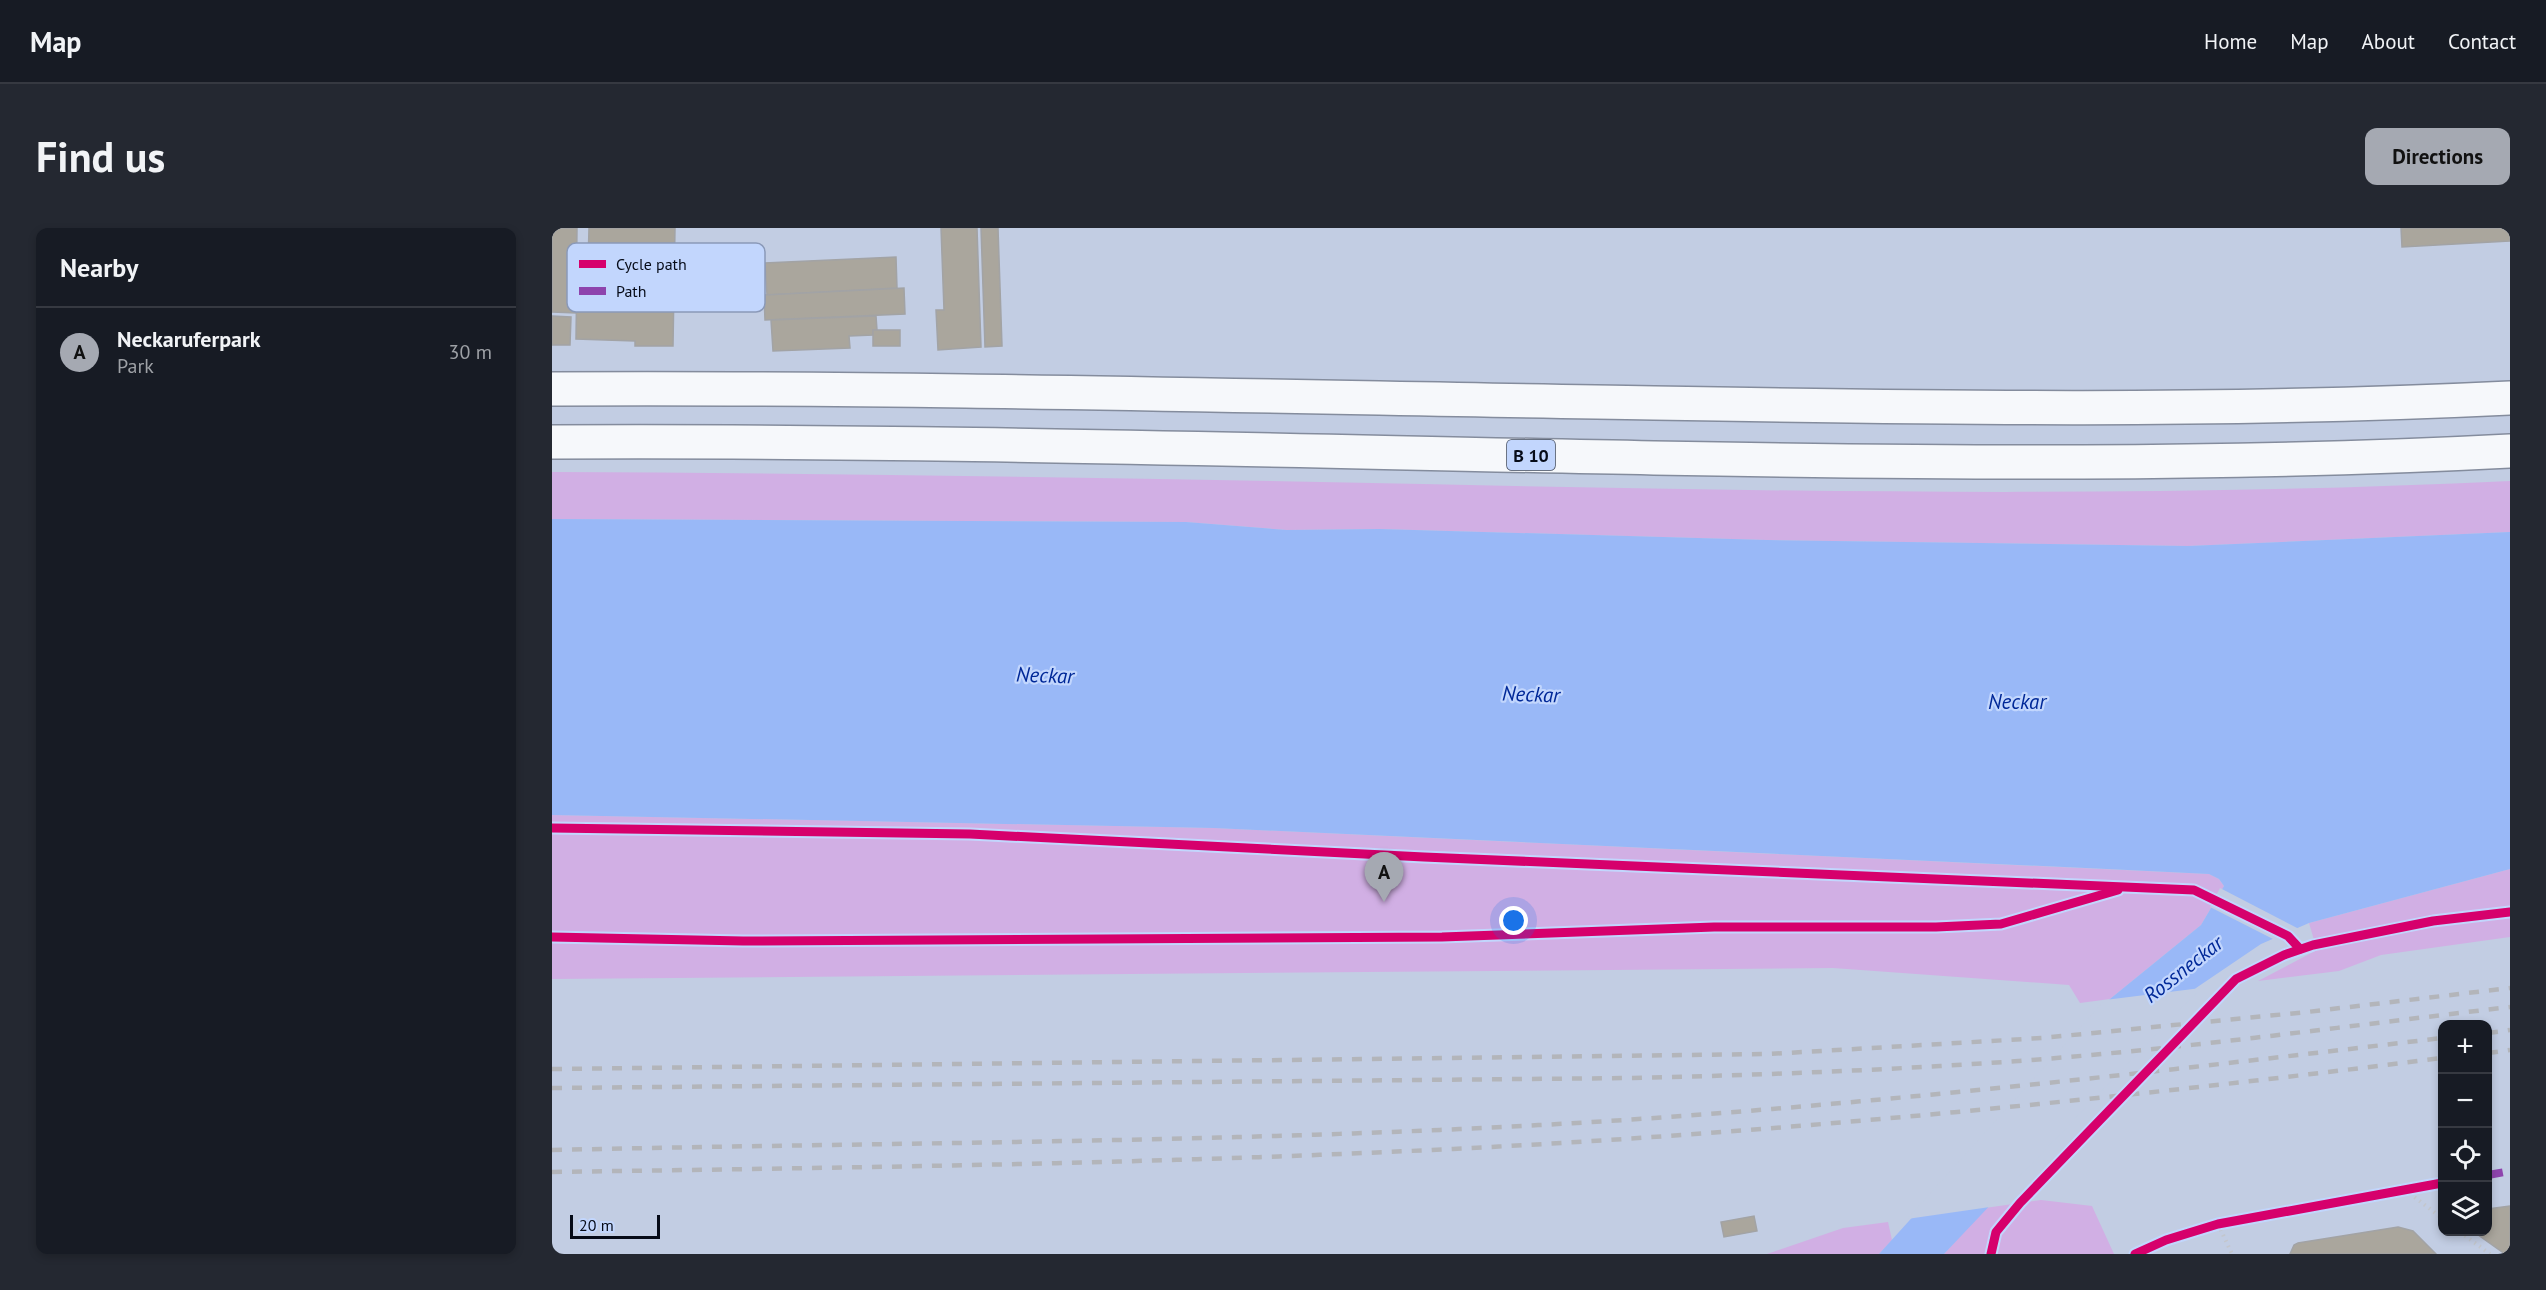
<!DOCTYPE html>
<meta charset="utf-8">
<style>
:root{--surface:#171b24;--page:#242831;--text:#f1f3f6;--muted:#9ea1a6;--line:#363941;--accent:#a5a9b2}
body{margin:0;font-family:"PT Sans",sans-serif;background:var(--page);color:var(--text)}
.controls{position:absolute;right:18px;bottom:18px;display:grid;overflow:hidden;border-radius:12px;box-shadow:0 3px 9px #0003}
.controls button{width:54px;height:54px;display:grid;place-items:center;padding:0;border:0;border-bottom:2px solid var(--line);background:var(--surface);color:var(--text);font:30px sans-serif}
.scale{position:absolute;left:18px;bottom:15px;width:90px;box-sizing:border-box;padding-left:6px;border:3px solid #060b18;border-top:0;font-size:16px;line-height:21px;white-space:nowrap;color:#060b18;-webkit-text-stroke:4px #c2d6fd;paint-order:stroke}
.you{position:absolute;left:962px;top:693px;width:21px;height:21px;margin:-15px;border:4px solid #fff;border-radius:50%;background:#1a73e8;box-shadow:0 0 0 9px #1a73e833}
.badge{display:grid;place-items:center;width:39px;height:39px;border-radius:50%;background:var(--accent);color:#111;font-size:20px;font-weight:700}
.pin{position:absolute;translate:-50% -50px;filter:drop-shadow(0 2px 3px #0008)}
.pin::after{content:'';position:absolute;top:32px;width:21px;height:18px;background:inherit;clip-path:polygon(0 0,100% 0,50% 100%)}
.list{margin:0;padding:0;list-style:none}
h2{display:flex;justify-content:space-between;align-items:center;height:78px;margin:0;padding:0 24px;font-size:26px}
h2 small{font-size:20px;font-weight:400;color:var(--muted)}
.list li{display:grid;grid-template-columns:39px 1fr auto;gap:18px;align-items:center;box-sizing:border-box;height:90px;padding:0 24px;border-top:2px solid var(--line)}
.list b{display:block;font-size:22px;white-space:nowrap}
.list p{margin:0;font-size:20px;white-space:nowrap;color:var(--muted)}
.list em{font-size:20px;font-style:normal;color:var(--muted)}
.icon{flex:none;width:33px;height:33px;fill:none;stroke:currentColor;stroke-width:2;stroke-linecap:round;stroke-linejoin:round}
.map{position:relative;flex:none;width:1958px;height:1026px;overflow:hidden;border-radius:12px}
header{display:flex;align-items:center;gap:36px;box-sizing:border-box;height:84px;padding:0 30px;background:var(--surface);border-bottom:2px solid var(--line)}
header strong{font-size:28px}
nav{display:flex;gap:33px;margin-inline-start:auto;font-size:21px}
.intro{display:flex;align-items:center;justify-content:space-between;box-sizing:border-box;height:144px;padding:0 36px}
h1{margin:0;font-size:42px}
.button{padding:15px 27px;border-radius:12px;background:var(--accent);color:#111;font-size:21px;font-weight:700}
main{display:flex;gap:36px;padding:0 36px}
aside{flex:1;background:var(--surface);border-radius:12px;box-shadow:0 3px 9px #0003}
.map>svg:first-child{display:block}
.green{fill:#d1afe4}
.water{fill:#99b8f7}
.pier{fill:#c2cde3}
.building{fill:#aaa69d;stroke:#a2a3a5;stroke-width:1.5}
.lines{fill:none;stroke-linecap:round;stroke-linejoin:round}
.highway-casing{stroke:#848c9d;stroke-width:36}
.path{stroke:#c3c6cc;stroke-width:4;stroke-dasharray:1.5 4.5;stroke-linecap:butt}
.highway{stroke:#f6f8fb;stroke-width:33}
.rail{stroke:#b3b5ba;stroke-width:4.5;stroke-dasharray:10 10;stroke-linecap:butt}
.quiet{stroke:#8e44ad;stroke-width:8;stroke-dasharray:15 8;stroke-linecap:butt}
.cycleway-casing{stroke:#c2d6fd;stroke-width:13}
.cycleway{stroke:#d6006c;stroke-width:9}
.labels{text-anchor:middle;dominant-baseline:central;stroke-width:4.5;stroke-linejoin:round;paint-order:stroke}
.shield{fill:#c2d6fd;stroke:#3e485d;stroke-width:1.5}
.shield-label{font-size:18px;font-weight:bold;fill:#060b18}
.water-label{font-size:21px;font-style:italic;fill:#002898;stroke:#c2d6fd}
.key{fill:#c2d6fd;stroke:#8a99b8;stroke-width:1.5}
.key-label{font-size:16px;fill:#060b18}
</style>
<header>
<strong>Map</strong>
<nav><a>Home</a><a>Map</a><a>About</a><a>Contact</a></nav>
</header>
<div class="intro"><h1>Find us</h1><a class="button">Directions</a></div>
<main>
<aside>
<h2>Nearby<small></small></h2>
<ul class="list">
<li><span class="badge">A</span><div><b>Neckaruferpark</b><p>Park</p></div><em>30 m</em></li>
</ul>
</aside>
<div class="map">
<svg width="1958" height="1026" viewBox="0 0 1958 1026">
<rect width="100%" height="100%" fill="#c2cde3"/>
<g class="green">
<path d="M0 244C256 245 512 249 768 254 1165 262 1561 272 1958 253V304L1636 318 1215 312 828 301 735 302 634 294 0 291Z"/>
<polygon points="0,587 662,600 1657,646 1667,651 1672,658 1649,697 1558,771 1528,775 1517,757 1281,740 0,751"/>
<polygon points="1958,641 1958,709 1829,727 1787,743 1706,753 1765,722 1757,695"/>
<polygon points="1489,972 1540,978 1562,1026 1392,1026 1433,980"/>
<polygon points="1336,994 1340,1012 1327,1026 1215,1026 1291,1000"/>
</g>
<polygon class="water" points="0,291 634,294 735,302 828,301 1215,312 1636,318 1958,304 1958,641 1757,695 1709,716 1644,760 1392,1026 1327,1026 1558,771 1649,697 1672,658 1667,651 1657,646 1555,641 662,600 0,587"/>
<g class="pier">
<polygon points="1668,660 1749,702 1723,712 1658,679"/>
<polygon points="1649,760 1438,979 1355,991 1553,772"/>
</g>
<g class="building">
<polygon points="0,0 25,0 24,85 0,84"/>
<polygon points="37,0 123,0 121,118 83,118 83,113 24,111 25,36 36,36"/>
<polygon points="389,0 425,0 429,119 386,122 384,82 392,82"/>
<polygon points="429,0 446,0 450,118 433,119"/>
<polygon points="1849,0 1958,0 1958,13 1850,19"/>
<polygon points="344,29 345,60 215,67 213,35"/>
<polygon points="352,60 353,86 213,92 212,67"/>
<polygon points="0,88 19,89 18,117 0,117"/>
<polygon points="324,88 325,102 321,102 321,107 297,108 298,120 221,123 219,92"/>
<rect x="321" y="102" width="27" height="16"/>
<polygon points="1958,978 1958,1026 1953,1026 1922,1004 1936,1004 1936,981"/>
<polygon points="1202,988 1205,1003 1172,1009 1169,994"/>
<polygon points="1846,999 1861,1003 1884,1026 1738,1026 1742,1017 1746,1015"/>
</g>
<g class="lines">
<g class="highway-casing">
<g id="highway">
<path d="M0 161C367 159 735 169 1102 175 1387 180 1673 184 1958 170"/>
<path d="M0 214C367 212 735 223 1102 230 1387 235 1673 238 1958 223"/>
</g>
</g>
<g class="path">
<polyline points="0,600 418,606 872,629 1577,658 1642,662 1661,669"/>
<polyline points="1736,708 1748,721"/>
<polyline points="1853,962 1890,990"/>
<polyline points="1666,996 1680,1026"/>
<polyline points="1908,1004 1938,1026"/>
</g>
<use href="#highway" class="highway"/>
<g class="rail">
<polyline points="1936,805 1958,802"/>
<polyline points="1936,825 1958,822"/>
<polyline points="0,841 1217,826 1490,810 1755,784 1958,760"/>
<path d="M0 860 1081 850C1210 847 1338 842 1466 833 1631 821 1794 798 1958 779"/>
<path d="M0 922C352 914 705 915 1057 893 1336 875 1613 843 1890 810"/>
<path d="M0 944C336 939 673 935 1009 915 1304 897 1597 867 1890 830"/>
</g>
<polyline class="quiet" points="1936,947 1958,943"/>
<g class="cycleway-casing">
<g id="cycleway">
<polyline points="0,600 418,606 872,629 1642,662 1736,708 1748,721"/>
<polyline points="0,709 191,713 890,709 1162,699 1384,699 1449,696 1566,662"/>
<polyline points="1439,1026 1444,1004 1468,975 1684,751 1732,727 1761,717 1881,693 1958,684"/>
<polyline points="1583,1026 1614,1012 1666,996 1890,955"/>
</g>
</g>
<use href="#cycleway" class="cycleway"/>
</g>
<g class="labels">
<rect class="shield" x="955" y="212" width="48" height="30" rx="4.5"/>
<g class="shield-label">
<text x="979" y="227">B 10</text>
</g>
<g class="water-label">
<text transform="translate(493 447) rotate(2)">Neckar</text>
<text transform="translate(979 466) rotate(2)">Neckar</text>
<text x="1465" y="473">Neckar</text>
<text transform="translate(1631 741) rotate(-38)">Rossneckar</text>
</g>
</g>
<rect x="15" y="15" width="198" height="69" rx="9" class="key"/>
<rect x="27" y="32" width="27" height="8" fill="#d6006c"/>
<rect x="27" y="59" width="27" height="8" fill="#8e44ad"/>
<g class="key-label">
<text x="64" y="42">Cycle path</text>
<text x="64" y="69">Path</text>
</g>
</svg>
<div class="controls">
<button>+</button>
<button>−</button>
<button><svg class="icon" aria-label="locate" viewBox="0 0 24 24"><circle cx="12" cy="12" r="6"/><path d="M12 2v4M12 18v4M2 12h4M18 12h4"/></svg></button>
<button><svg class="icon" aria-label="layers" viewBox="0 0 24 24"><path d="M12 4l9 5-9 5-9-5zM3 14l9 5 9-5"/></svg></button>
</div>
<div class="scale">20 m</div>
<div class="you"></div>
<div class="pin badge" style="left:832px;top:674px">A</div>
</div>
</main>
